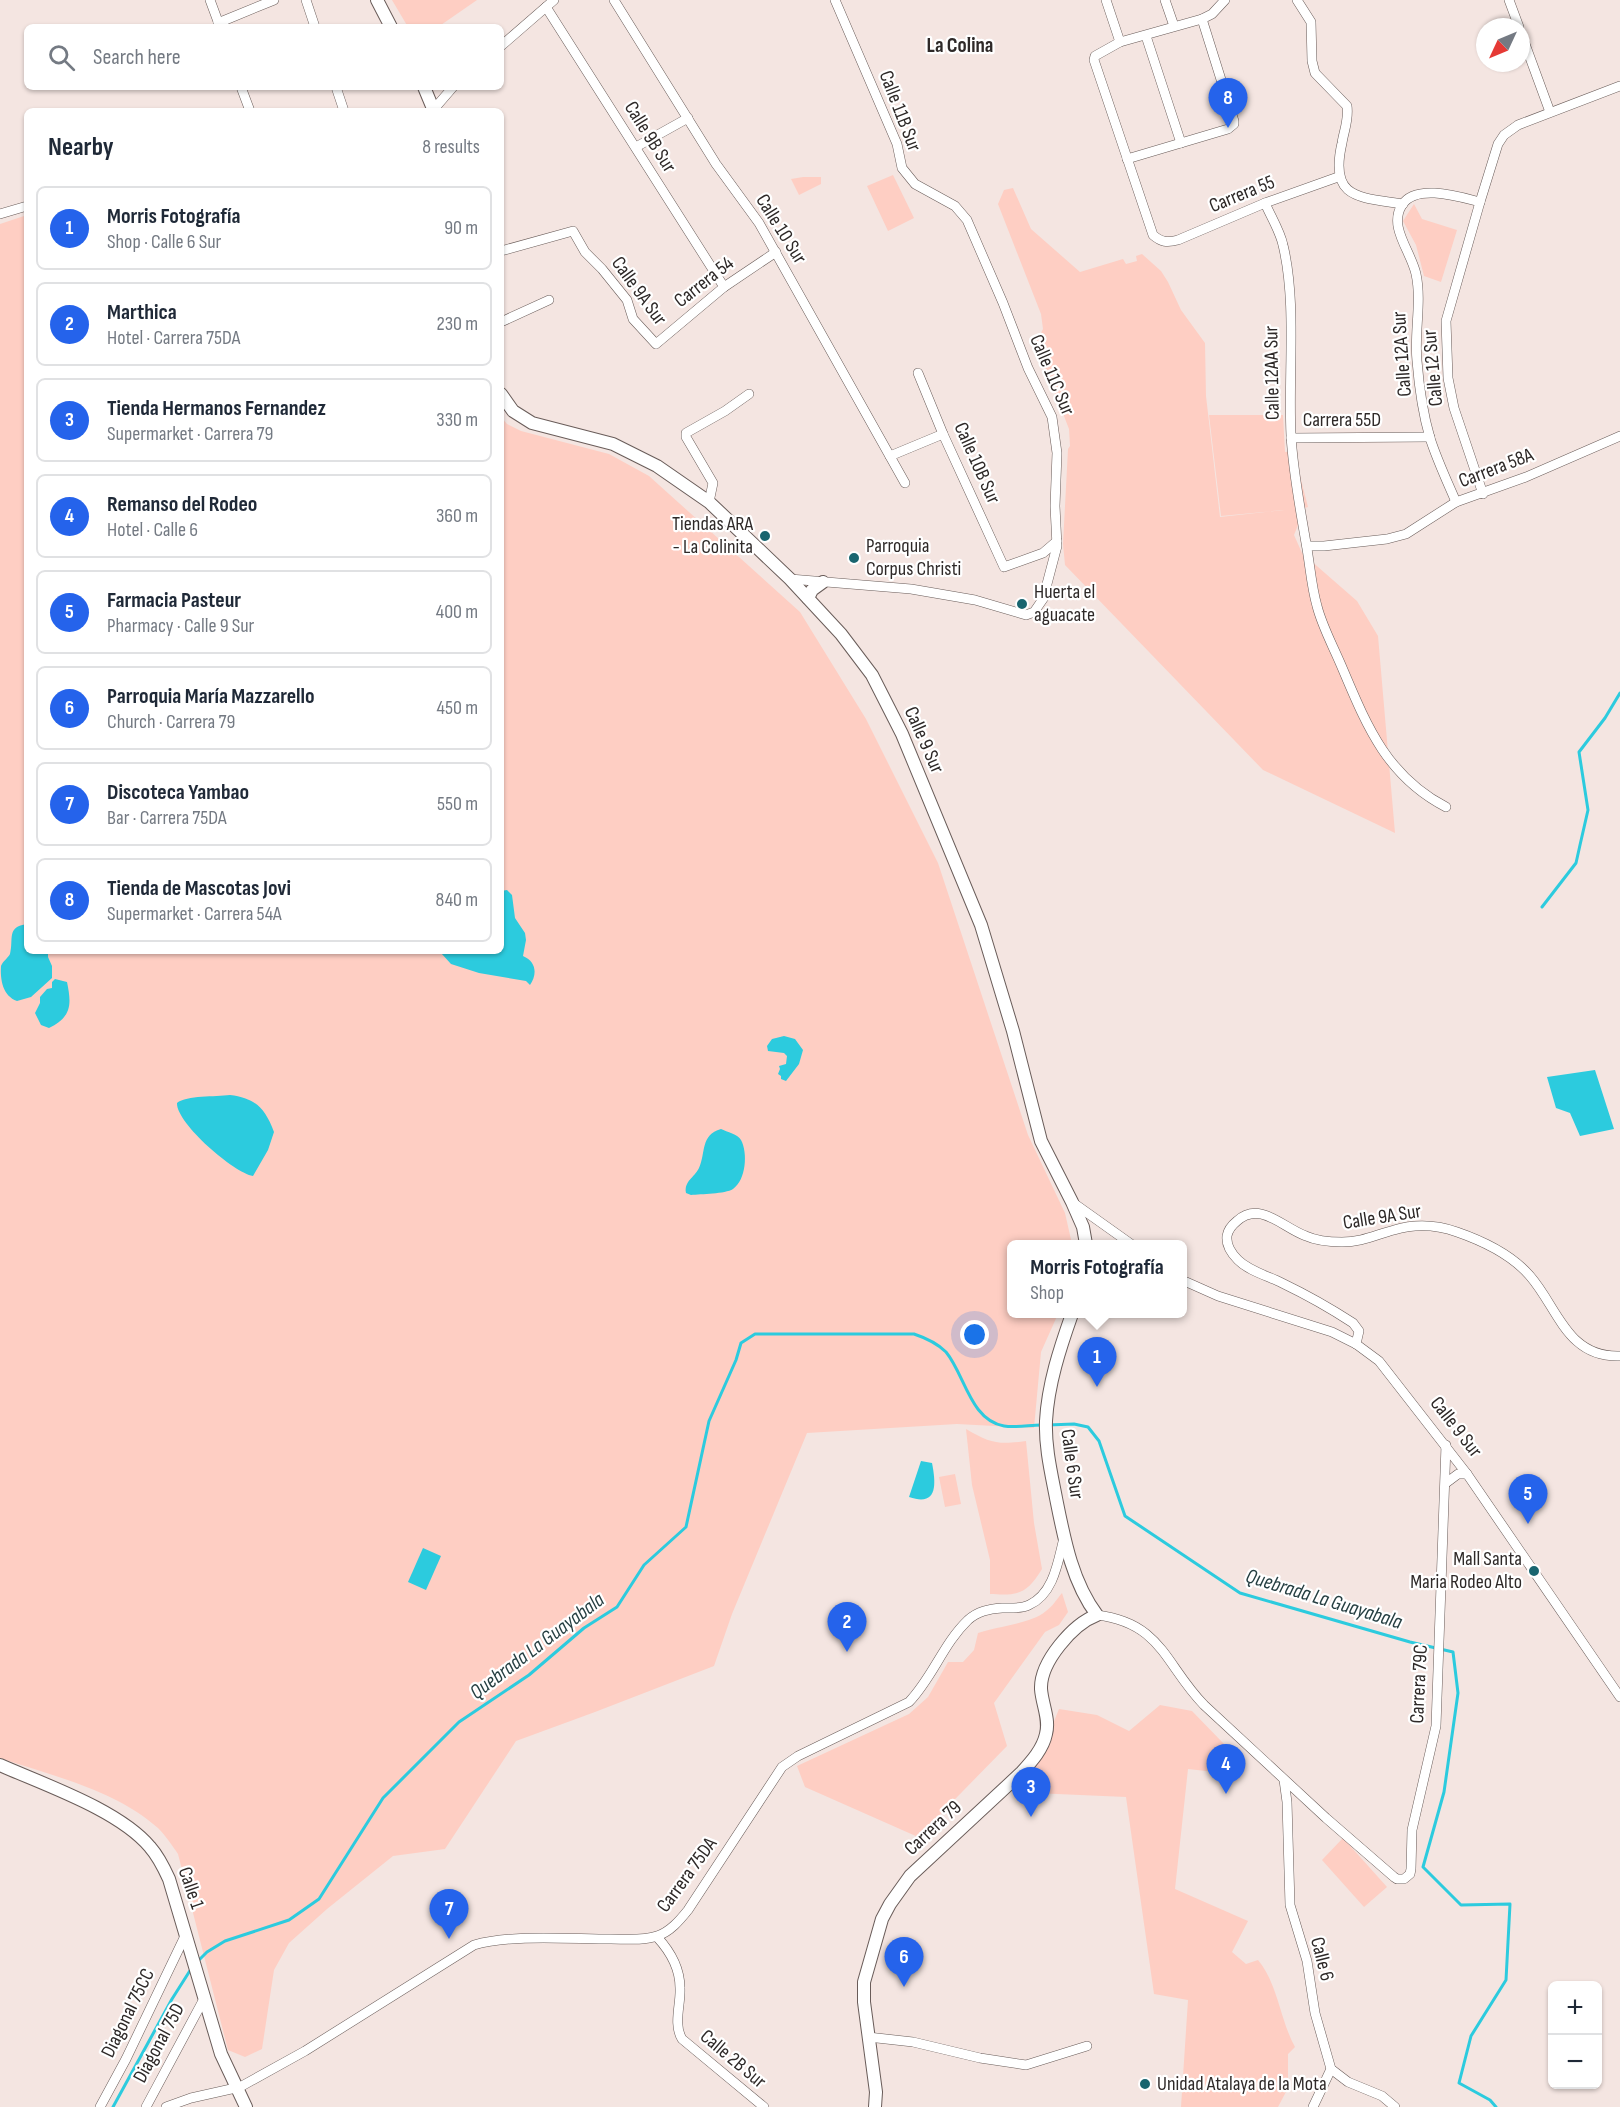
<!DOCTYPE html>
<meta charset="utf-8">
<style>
:root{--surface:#fff;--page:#f2f2f3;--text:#1f2937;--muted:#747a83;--line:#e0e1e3;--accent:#2563eb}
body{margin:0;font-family:"Sofia Sans Condensed",sans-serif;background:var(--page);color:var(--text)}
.controls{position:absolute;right:18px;bottom:18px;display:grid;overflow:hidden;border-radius:9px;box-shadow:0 2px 4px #0004}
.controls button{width:54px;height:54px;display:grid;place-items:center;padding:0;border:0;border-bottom:2px solid var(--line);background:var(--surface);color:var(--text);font:30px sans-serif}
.compass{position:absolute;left:1476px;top:18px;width:54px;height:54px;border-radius:50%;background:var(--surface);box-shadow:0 2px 4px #0004;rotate:226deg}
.you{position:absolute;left:975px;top:1335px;width:21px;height:21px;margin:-15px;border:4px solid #fff;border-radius:50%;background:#1a73e8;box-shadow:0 0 0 9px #1a73e833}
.badge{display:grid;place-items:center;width:39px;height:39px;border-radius:50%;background:var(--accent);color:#fff;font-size:20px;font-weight:700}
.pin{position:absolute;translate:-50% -50px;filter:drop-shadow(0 2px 3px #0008)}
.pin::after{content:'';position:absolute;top:32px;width:21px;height:18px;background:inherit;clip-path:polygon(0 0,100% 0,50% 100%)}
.popup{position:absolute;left:1007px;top:1240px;width:180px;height:78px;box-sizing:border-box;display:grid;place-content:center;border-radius:9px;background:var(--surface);filter:drop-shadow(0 2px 4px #0005);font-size:20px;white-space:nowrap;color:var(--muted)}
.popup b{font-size:22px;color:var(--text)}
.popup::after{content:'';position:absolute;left:50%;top:100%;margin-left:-12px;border:12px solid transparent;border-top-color:var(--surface)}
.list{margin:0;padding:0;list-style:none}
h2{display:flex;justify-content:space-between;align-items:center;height:78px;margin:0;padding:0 24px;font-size:26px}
h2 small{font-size:20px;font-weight:400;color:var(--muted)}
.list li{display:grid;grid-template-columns:39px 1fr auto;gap:18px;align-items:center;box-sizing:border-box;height:84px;margin:0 12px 12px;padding:0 12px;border:2px solid var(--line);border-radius:9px}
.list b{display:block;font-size:22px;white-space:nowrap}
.list p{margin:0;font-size:20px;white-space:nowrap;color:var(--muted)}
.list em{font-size:20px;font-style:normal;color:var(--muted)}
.icon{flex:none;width:33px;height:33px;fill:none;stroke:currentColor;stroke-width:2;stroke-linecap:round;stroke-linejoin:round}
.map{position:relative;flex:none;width:1620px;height:2107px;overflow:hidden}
.search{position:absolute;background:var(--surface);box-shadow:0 2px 4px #0004;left:24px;top:24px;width:480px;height:66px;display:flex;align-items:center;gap:15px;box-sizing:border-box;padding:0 21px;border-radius:9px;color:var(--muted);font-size:22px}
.panel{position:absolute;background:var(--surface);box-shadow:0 2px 4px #0004;left:24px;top:108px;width:480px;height:846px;border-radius:9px}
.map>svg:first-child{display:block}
.green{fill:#fecec3}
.water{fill:#2ccbde}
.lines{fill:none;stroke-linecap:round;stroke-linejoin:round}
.stream{stroke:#2ccbde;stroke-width:3}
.minor-casing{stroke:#695c59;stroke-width:10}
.major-casing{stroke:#695c59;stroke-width:14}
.minor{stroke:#fff;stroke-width:9}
.major{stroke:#fff;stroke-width:12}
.poi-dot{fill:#19656f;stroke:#fff;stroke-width:2}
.labels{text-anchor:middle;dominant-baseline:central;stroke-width:4.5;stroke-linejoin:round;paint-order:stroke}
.street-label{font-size:20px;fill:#2e2928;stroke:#fff}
.poi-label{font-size:20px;fill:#2e2928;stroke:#fff;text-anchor:start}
.neighbourhood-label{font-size:21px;font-weight:bold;fill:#2e2928;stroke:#fff}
.water-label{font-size:21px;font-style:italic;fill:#263f42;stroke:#fff}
</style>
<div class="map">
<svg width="1620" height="2107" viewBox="0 0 1620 2107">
<rect width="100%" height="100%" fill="#f4e5e1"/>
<g class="green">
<polygon points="392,0 477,0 438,27 408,27"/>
<polygon points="893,175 914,218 888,231 867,186"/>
<polygon points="803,177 821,177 821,184 799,195 791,179"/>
<polygon points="1013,188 1031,229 1080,272 1123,259 1126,264 1137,261 1136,256 1142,254 1161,271 1168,282 1181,310 1205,343 1206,396 1220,517 1284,510 1221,516 1209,415 1283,415 1285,452 1297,451 1298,468 1308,507 1305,508 1294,535 1302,553 1357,601 1378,636 1395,833 1263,770 1065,565 1063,544 1068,449 1070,446 1069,429 1057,398 1040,363 1036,343 1043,329 1041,314 998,204 1004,190"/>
<polygon points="1414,204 1422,219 1457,230 1441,282 1424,276 1416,245 1403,221"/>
<path d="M27 215V951H501V417L507 424 521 431 609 454 649 476 800 612 866 719 938 863 1028 1135 1065 1213 1072 1244H1012V1314H1058L1041 1352 1034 1428 957 1424 807 1433 732 1614 714 1666 595 1712 516 1741 445 1849 393 1856 327 1909 289 1943 274 1970 262 2049 245 2057 228 2050 178 1854C172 1845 165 1835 158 1828 115 1790 53 1776 0 1758V224Z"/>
<path d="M966 1429C990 1443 998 1445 1026 1441L1034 1523 1042 1569C1027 1593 1020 1596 990 1594V1560L972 1485Z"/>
<polygon points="955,1474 961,1504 945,1507 939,1477"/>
<path d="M1062 1593 1068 1612 1059 1625 1045 1632 994 1703 1007 1746 918 1837 805 1787 797 1766 909 1714 928 1697 948 1662H963L974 1650 978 1633C997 1626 1031 1624 1046 1611 1052 1607 1057 1599 1062 1593Z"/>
<path d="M1160 1705 1192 1711 1225 1745 1215 1772 1188 1769 1175 1889 1248 1921 1232 1952 1246 1964 1258 1960C1278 1984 1280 2020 1295 2047L1288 2054V2088L1278 2107H1181L1188 2000 1154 1994 1126 1797 1034 1793 1031 1778 1059 1709 1097 1715 1129 1731Z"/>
<polygon points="1343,1838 1387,1887 1364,1907 1322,1860"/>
</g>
<g class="water">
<path d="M507 890 512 895 515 918 525 933 526 940 523 956C537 962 537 975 530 985L526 981 479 973 451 964 441 953V951H501V891Z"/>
<path d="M27 924V951H48V957L52 966V978L31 997 17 1001C3 996 0 980 1 966 3 961 8 958 10 954 14 939 6 927 27 924Z"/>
<path d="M55 979 67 982C72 1006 71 1017 49 1028L41 1025 35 1013 40 1003V997L47 989 52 988V982Z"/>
<polygon points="784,1036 795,1039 803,1050 799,1064 786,1081 781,1079 781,1076 778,1074 780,1069 779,1066 786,1064 787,1056 784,1053 768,1051 767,1046 772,1039"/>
<polygon points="1595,1070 1614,1129 1580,1136 1570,1113 1556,1108 1547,1077"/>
<path d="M230 1095C255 1098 265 1108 274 1132L268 1150 253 1176C234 1173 176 1123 177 1103 187 1095 215 1097 230 1095Z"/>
<path d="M721 1129C727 1132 738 1134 741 1140 748 1153 746 1180 733 1189 725 1194 701 1194 691 1195L686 1193C684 1181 694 1178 699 1168 706 1153 700 1135 721 1129Z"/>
<path d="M921 1461 932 1463C936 1484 938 1507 909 1497Z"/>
<polygon points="423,1548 441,1556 426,1590 408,1582"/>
</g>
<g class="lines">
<g class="stream">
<polyline points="1542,907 1576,863 1580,845 1588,810 1579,752 1605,718 1620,693"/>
<polyline points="1048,1425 1074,1424 1088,1427 1099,1441 1125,1516 1240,1593 1410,1642 1453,1652 1458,1693 1444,1792 1423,1867 1461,1905 1510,1904 1506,1980 1471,2036 1459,2083 1490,2100 1496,2107"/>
<path d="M197 1962 207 1952 225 1941 289 1920 319 1899 383 1798 459 1722 529 1675 584 1628 617 1607 644 1565 686 1527 709 1421 736 1360 741 1343 755 1334H914C926 1338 937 1343 946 1352 965 1375 970 1420 1004 1426 1016 1428 1030 1425 1041 1425"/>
<polyline points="113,2107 172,1999 191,1969"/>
</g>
<g class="minor-casing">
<g id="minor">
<polyline points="210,0 220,27"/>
<polyline points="306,0 315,27"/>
<polyline points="614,0 716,164 759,223 905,483"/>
<polyline points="1106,0 1120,42"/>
<polyline points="1165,0 1174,26"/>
<path d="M1225 0 1212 14 1202 19 1120 42 1095 56 1094 60 1153 235C1161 242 1167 243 1178 240L1265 203 1338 177"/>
<path d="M1297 0 1311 22 1312 61 1315 73 1347 106C1349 120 1344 130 1342 143 1329 199 1358 197 1403 204"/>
<polyline points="1509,0 1519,27"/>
<polyline points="546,7 724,287"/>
<polyline points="218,23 274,0"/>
<polyline points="1521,33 1550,112"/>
<polyline points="1146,36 1181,143"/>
<polyline points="501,46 554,0"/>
<polyline points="241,87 250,111"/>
<polyline points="336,87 344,111"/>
<polyline points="434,109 453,87"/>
<polyline points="636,147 688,118"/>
<polyline points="1127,159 1228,129 1234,124 1234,121 1202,19"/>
<polyline points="1480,202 1446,321 1448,378 1454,408 1483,494"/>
<path d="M1265 203C1271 217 1280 231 1283 245 1297 303 1288 375 1291 435 1293 472 1300 507 1306 543 1310 564 1311 585 1317 606 1322 626 1333 646 1341 665 1366 724 1386 776 1446 807"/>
<polyline points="0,214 27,206"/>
<polyline points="501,251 573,231 585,252 602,269 627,300 633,319 656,344 724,287 776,252"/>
<polyline points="501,322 549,300"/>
<polyline points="918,373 943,434 1004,567 1043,553 1057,541"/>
<polyline points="1291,438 1430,437"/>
<polyline points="890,456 943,434"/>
<polyline points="709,502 713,483 686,437 686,433 725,411 749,394"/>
<path d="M1456 502C1447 481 1437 460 1430 438 1423 414 1419 386 1417 361 1414 333 1422 302 1416 274 1411 251 1388 227 1402 205 1416 183 1460 197 1480 202L1498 144 1504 135 1518 125 1620 86"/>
<polyline points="1307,546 1324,546 1387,539 1406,534 1456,502 1526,477 1620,436"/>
<polyline points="790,579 911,589 975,600 1026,615 1034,612 1043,599 1057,546 1055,506 1057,453 1052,417 1028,368 1003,303 967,220 955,206 915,184 902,168 897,144 835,0"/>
<polyline points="1072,1202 1131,1244"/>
<polyline points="1182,1280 1218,1296 1332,1332 1356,1344 1379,1361 1467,1474 1620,1697"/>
<path d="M1356 1344 1359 1331 1353 1323C1330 1308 1307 1295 1282 1283 1268 1276 1249 1271 1238 1260 1232 1254 1226 1245 1227 1236 1228 1230 1232 1225 1237 1221 1260 1200 1283 1228 1306 1236 1317 1241 1329 1242 1342 1242 1362 1242 1375 1235 1394 1230 1414 1224 1437 1225 1457 1232 1483 1241 1512 1255 1530 1276 1558 1308 1567 1358 1620 1356"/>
<polyline points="1446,1483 1458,1474 1467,1474"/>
<path d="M1097 1615C1162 1623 1165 1665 1204 1705L1326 1818 1394 1877 1397 1879H1404L1410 1874 1411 1869 1412 1830 1436 1726 1446 1445"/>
<polyline points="1284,1780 1287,1802 1290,1905 1307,1961 1315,2013 1331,2069 1348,2082 1382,2096 1395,2107"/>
<path d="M657 1937C670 1951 680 1968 680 1988 681 2004 673 2024 682 2039L764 2107"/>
<polyline points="868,2037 913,2042 980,2058 1026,2065 1087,2046"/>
<polyline points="100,2107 126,2059 186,1934"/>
<polyline points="146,2107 205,1997"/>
<path d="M166 2107 191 2098 240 2087 305 2051 474 1945C512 1934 570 1939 611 1939 625 1939 643 1941 657 1936 670 1932 680 1920 688 1910L782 1767 798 1756 909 1702C933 1677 943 1644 968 1620 978 1611 989 1609 1002 1608 1011 1608 1021 1609 1029 1605 1054 1594 1058 1561 1064 1538"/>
<polyline points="1313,2107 1331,2069"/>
</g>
</g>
<g class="major-casing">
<g id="major">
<polyline points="377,0 391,27"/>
<polyline points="424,87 434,111"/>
<polyline points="501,394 513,411 532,423 613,444 657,466 709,502 790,579 841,634 872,675 902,734 981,925 1013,1031 1041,1141 1072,1202 1083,1227 1086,1244"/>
<polyline points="808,598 812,590 823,582"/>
<path d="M0 1765C45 1785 119 1810 150 1847 158 1856 164 1868 169 1879L221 2054 246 2107"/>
<path d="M875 2107 876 2092 864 2002V1982L882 1919 890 1904 910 1876 1021 1773C1031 1762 1043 1749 1046 1734 1050 1719 1042 1704 1041 1689 1040 1662 1073 1624 1097 1615 1072 1582 1064 1538 1056 1498 1051 1472 1045 1447 1046 1421 1048 1384 1060 1348 1072 1314"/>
</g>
</g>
<use href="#minor" class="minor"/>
<use href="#major" class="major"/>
</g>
<g class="poi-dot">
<circle cx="765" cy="536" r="6"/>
<circle cx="854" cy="558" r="6"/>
<circle cx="1022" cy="604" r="6"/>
<circle cx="1534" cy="1571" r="6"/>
<circle cx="1145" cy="2084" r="6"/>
</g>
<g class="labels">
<g class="street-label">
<text transform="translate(900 111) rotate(69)">Calle 11B Sur</text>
<text transform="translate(650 137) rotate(58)">Calle 9B Sur</text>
<text transform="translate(1242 194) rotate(-22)">Carrera 55</text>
<text transform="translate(781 229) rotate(58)">Calle 10 Sur</text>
<text transform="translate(704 282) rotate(-38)">Carrera 54</text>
<text transform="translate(639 291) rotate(54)">Calle 9A Sur</text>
<text transform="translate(1402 354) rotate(-94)">Calle 12A Sur</text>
<text transform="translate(1433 368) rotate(-95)">Calle 12 Sur</text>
<text transform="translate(1272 373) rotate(-91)">Calle 12AA Sur</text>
<text transform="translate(1052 375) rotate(67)">Calle 11C Sur</text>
<text x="1342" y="420">Carrera 55D</text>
<text transform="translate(977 463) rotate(66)">Calle 10B Sur</text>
<text transform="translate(1496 468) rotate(-21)">Carrera 58A</text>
<text transform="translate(924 740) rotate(66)">Calle 9 Sur</text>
<text transform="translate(1382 1217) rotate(-9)">Calle 9A Sur</text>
<text transform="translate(1456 1427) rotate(52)">Calle 9 Sur</text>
<text transform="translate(1072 1464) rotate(82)">Calle 6 Sur</text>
<text transform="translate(1419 1684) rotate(-87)">Carrera 79C</text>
<text transform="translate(933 1828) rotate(-43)">Carrera 79</text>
<text transform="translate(687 1875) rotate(-54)">Carrera 75DA</text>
<text transform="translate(191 1888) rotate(71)">Calle 1</text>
<text transform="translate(1322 1959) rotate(76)">Calle 6</text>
<text transform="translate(128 2013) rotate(-64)">Diagonal 75CC</text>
<text transform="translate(159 2043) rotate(-62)">Diagonal 75D</text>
<text transform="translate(733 2059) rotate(40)">Calle 2B Sur</text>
</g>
<g class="poi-label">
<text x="753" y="524" text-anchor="end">Tiendas ARA<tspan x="753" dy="23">- La Colinita</tspan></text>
<text x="866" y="546">Parroquia<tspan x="866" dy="23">Corpus Christi</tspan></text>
<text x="1034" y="592">Huerta el<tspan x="1034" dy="23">aguacate</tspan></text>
<text x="1522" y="1559" text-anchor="end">Mall Santa<tspan x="1522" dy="23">Maria Rodeo Alto</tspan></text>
<text x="1157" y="2084">Unidad Atalaya de la Mota</text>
</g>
<g class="neighbourhood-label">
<text x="960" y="45">La Colina</text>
</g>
<g class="water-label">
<text transform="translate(1324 1599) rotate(17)">Quebrada La Guayabala</text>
<text transform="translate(537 1646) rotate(-37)">Quebrada La Guayabala</text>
</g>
</g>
</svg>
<div class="controls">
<button>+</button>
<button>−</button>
</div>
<svg class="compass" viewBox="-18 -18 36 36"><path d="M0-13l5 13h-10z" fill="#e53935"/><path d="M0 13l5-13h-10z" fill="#747a83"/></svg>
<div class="you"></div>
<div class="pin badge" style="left:1097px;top:1387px">1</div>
<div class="popup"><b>Morris Fotografía</b>Shop</div>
<div class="pin badge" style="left:847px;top:1652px">2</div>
<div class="pin badge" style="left:1031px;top:1817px">3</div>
<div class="pin badge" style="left:1226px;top:1794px">4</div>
<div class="pin badge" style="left:1528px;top:1524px">5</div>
<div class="pin badge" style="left:904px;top:1987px">6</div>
<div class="pin badge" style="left:449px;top:1939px">7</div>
<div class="pin badge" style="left:1228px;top:128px">8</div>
<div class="search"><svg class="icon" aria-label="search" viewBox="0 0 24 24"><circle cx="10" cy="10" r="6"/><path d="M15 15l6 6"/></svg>Search here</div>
<section class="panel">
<h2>Nearby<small>8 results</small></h2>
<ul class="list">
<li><span class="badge">1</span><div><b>Morris Fotografía</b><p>Shop · Calle 6 Sur</p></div><em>90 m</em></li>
<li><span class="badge">2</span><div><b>Marthica</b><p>Hotel · Carrera 75DA</p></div><em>230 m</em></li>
<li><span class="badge">3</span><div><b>Tienda Hermanos Fernandez</b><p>Supermarket · Carrera 79</p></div><em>330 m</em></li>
<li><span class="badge">4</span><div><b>Remanso del Rodeo</b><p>Hotel · Calle 6</p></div><em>360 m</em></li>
<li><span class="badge">5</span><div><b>Farmacia Pasteur</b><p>Pharmacy · Calle 9 Sur</p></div><em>400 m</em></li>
<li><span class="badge">6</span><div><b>Parroquia María Mazzarello</b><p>Church · Carrera 79</p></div><em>450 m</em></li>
<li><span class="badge">7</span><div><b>Discoteca Yambao</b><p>Bar · Carrera 75DA</p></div><em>550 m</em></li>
<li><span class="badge">8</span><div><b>Tienda de Mascotas Jovi</b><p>Supermarket · Carrera 54A</p></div><em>840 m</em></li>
</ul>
</section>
</div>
